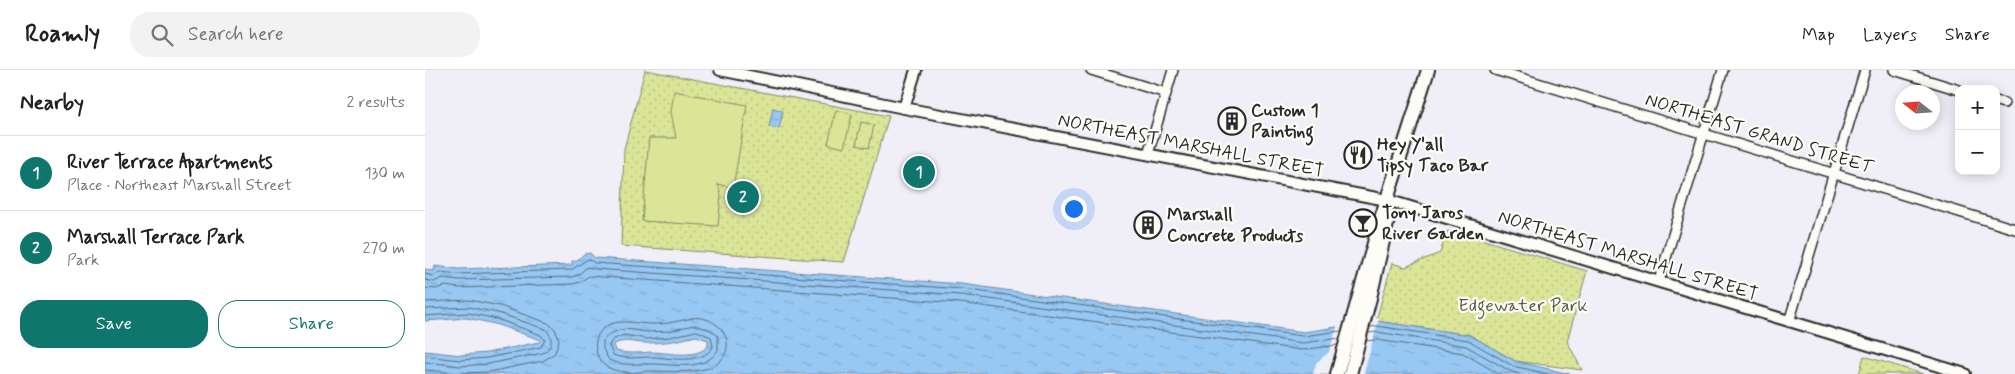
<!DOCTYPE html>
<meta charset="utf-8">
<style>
:root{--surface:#fff;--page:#f2f2f2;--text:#202124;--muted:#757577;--line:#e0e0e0;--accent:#0f766e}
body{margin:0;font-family:Mynerve,sans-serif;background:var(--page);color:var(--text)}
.controls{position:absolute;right:15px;top:15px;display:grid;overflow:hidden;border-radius:10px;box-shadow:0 2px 12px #0003}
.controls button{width:45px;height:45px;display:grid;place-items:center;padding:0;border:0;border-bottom:1px solid var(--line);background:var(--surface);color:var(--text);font:25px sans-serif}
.compass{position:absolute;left:1470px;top:15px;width:45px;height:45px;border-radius:50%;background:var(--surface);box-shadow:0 2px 12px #0003;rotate:287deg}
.you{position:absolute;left:648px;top:138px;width:18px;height:18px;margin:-12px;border:4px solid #fff;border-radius:50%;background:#1a73e8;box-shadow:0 0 0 8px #1a73e833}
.badge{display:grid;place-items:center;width:32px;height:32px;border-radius:50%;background:var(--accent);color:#fff;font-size:16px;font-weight:700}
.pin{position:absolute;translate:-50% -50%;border:2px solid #fff;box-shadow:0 1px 5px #0006}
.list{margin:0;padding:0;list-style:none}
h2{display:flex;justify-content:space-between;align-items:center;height:65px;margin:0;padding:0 20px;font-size:21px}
h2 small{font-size:16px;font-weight:400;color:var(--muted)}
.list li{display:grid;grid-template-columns:32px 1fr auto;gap:15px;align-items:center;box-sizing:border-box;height:75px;padding:0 20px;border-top:1px solid var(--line)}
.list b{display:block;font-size:19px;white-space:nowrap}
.list p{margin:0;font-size:16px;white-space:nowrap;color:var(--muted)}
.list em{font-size:16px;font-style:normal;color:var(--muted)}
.actions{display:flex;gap:10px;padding:15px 20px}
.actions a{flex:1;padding:11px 0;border:1px solid var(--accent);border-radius:20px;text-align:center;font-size:18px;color:var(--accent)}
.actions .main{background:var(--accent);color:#fff}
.icon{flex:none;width:28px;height:28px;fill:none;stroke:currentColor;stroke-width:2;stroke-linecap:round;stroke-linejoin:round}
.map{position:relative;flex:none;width:1590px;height:304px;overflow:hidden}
header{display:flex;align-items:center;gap:30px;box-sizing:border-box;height:70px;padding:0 25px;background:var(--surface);border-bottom:1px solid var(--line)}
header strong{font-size:24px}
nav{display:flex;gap:28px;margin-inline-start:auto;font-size:18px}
.search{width:350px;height:45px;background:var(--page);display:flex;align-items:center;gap:12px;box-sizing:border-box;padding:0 18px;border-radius:20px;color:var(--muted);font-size:19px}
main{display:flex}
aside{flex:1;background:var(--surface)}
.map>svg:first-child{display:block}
.park{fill:url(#park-dots);stroke:#828862}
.garden{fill:#dae598;stroke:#828862}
.water{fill:url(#water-ripples);stroke:#6c89a3;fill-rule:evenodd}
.pier{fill:#f0eff8}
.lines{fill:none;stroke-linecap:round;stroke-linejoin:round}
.shore{stroke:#566a7b;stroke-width:1}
.minor-casing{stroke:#2b2b2b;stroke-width:12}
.tertiary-casing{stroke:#2b2b2b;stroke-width:14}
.secondary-casing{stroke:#2b2b2b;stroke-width:16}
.minor{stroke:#fdfcf7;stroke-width:9}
.tertiary{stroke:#fdfcf7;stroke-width:10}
.secondary{stroke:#fdfcf7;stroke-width:12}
.labels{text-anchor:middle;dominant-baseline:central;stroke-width:4.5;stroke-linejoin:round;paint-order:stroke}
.poi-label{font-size:18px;font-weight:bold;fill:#2b2b2b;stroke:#fdfcf7;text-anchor:start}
.street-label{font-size:18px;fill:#2b2b2b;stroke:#fdfcf7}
.park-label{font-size:18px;fill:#575a46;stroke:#fdfcf7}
</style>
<header>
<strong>Roamly</strong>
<div class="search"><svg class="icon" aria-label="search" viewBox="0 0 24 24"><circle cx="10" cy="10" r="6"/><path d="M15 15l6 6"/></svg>Search here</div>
<nav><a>Map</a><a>Layers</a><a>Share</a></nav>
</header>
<main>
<aside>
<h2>Nearby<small>2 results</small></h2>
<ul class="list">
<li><span class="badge">1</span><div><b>River Terrace Apartments</b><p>Place · Northeast Marshall Street</p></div><em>130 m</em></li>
<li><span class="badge">2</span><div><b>Marshall Terrace Park</b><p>Park</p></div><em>270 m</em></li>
</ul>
<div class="actions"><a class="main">Save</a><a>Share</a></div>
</aside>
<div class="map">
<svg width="1590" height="304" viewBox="0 0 1590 304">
<defs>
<pattern id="park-dots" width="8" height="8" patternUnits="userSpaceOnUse" patternTransform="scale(1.25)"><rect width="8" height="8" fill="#dae598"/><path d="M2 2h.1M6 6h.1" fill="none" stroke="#bbc583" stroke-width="1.8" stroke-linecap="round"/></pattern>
<pattern id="water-ripples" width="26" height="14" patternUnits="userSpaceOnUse" patternTransform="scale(1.25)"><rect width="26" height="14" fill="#97c8f3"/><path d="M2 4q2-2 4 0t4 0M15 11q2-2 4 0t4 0" fill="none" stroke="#82acd0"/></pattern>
</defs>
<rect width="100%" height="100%" fill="#f0eff8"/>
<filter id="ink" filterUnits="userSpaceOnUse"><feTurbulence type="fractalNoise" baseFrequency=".02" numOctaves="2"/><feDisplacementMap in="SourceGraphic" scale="10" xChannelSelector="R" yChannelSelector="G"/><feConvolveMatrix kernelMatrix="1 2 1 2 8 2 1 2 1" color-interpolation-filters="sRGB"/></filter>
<g filter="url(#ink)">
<g class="park">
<polygon points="220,0 464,46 419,192 196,176 199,79"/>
<polygon points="1022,161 1042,165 1162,201 1142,271 1157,300 1090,291 1045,265 951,251 967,193 980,197 1015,183"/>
<polygon points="1439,286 1498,304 1434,304"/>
</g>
<g class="garden">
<polygon points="249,21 322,35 308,118 293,114 296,125 293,156 217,151 224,68 251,68 246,42"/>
<polygon points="411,40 427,44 419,78 403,74"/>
<polygon points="436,52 449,55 444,78 431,75"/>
</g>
<g class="water">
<polygon points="348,38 358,41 354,59 344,57"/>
<path d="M165 183 170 188 537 214 879 262 951 251 1045 265 1090 291 1145 304H0V281L36 285 62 283 114 272 116 270 70 254 42 248 0 251V199L9 201 10 196 33 199 147 195V191H151L159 184ZM271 266 283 270V276C270 290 243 282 226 282 213 283 203 284 191 281L189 274C203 268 209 274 224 273 240 273 255 270 271 266Z"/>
</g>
<polygon class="pier" points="951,248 954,249 939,302 941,304 888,304 891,293 904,282 913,254"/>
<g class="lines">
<g class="shore">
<polyline points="0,204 8,206 15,202 33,204 146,200 163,189 170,193 537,219 878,266 916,261"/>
<polyline points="0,210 9,212 18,208 34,210 147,207 153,205 162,197 170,199 536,225 878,273 915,268"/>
<polyline points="0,218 10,219 20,216 34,218 148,214 155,212 164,206 535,233 877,280 912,275"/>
<polyline points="0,232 44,230 75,236 123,253 130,259 134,270 130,283 118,291 63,302 34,303 0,300"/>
<path d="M0 239 44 237 73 243 120 259C129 267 128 277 118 283L63 294 35 296 0 292"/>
<polyline points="0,246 43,243 72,249 116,265 120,270 116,277 62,288 35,290 0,286"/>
<path d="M267 248C296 244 317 278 289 296 271 304 245 301 225 301 217 301 207 304 199 302 192 301 183 299 178 294 171 287 168 274 173 265 185 244 211 255 229 254 242 254 254 251 267 248Z"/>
<path d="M269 255 286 260 293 266V280C280 302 248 294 227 294 212 293 199 297 184 290L178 279V271L183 265 194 260 201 259 222 262 244 261Z"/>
<polyline points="945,257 952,256 1043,270 1088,296 1123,304"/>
<path d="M272 261 286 267 288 277C277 295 245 288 228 287 213 287 202 290 188 285L184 276 187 270 199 265 222 269 245 267Z"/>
<polyline points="944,263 952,262 1041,276 1085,301 1094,304"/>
<polyline points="941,271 952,270 1038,283 1074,304"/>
</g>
<g class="minor-casing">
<g id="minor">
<polyline points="666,0 741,23"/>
<polyline points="1070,0 1590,159"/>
<polyline points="1469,0 1534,20"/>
<polyline points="1571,31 1579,33"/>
<polyline points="723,84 748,0"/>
<polyline points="1234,211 1298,0"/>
<polyline points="1364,252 1440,0"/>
</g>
</g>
<g class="tertiary-casing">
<g id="tertiary">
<polyline points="295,0 479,38 962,130 1540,304"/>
<polyline points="479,38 491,0"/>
</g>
</g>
<g class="secondary-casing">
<g id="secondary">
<polyline points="912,304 957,145 1003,0"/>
<polyline points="925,304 945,228 964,145"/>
</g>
</g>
<use href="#minor" class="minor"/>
<use href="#tertiary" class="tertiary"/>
<use href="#secondary" class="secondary"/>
</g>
</g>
<defs>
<g id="building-ring" transform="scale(1.4375)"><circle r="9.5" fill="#fdfcf7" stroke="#2b2b2b" stroke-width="1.5"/><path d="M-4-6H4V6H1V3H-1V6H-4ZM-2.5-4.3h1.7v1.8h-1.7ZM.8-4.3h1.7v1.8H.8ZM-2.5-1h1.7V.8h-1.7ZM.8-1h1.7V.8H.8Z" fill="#2b2b2b"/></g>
<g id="restaurant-ring" transform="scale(1.4375)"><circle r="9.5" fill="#fdfcf7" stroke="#2b2b2b" stroke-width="1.5"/><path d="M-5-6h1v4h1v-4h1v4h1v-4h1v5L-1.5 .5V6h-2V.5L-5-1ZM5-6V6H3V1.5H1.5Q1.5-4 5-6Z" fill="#2b2b2b"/></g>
<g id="bar-ring" transform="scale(1.4375)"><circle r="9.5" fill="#fdfcf7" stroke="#2b2b2b" stroke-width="1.5"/><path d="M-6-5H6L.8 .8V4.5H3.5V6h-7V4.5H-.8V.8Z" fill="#2b2b2b"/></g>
</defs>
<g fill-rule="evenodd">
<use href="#building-ring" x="807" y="51"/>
<use href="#restaurant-ring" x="933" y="85"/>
<use href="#bar-ring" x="938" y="153"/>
<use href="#building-ring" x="723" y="155"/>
</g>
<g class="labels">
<g class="poi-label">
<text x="826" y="41">Custom 1<tspan x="826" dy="21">Painting</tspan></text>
<text x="952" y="75">Hey Y'all<tspan x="952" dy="21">Tipsy Taco Bar</tspan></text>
<text x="957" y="143">Tony Jaros<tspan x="957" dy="21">River Garden</tspan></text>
<text x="742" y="145">Marshall<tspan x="742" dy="21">Concrete Products</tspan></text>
</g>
<g class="street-label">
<text transform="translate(1334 64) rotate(17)">NORTHEAST GRAND STREET</text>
<text transform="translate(766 76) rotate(11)">NORTHEAST MARSHALL STREET</text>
<text transform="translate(1203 186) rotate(17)">NORTHEAST MARSHALL STREET</text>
</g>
<g class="park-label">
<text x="1098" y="236">Edgewater Park</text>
</g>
</g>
</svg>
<div class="controls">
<button>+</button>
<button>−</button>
</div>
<svg class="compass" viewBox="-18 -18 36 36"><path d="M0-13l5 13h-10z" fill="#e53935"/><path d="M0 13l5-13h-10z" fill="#757577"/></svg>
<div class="you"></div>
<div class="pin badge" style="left:494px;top:102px">1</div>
<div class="pin badge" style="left:318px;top:127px">2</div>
</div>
</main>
